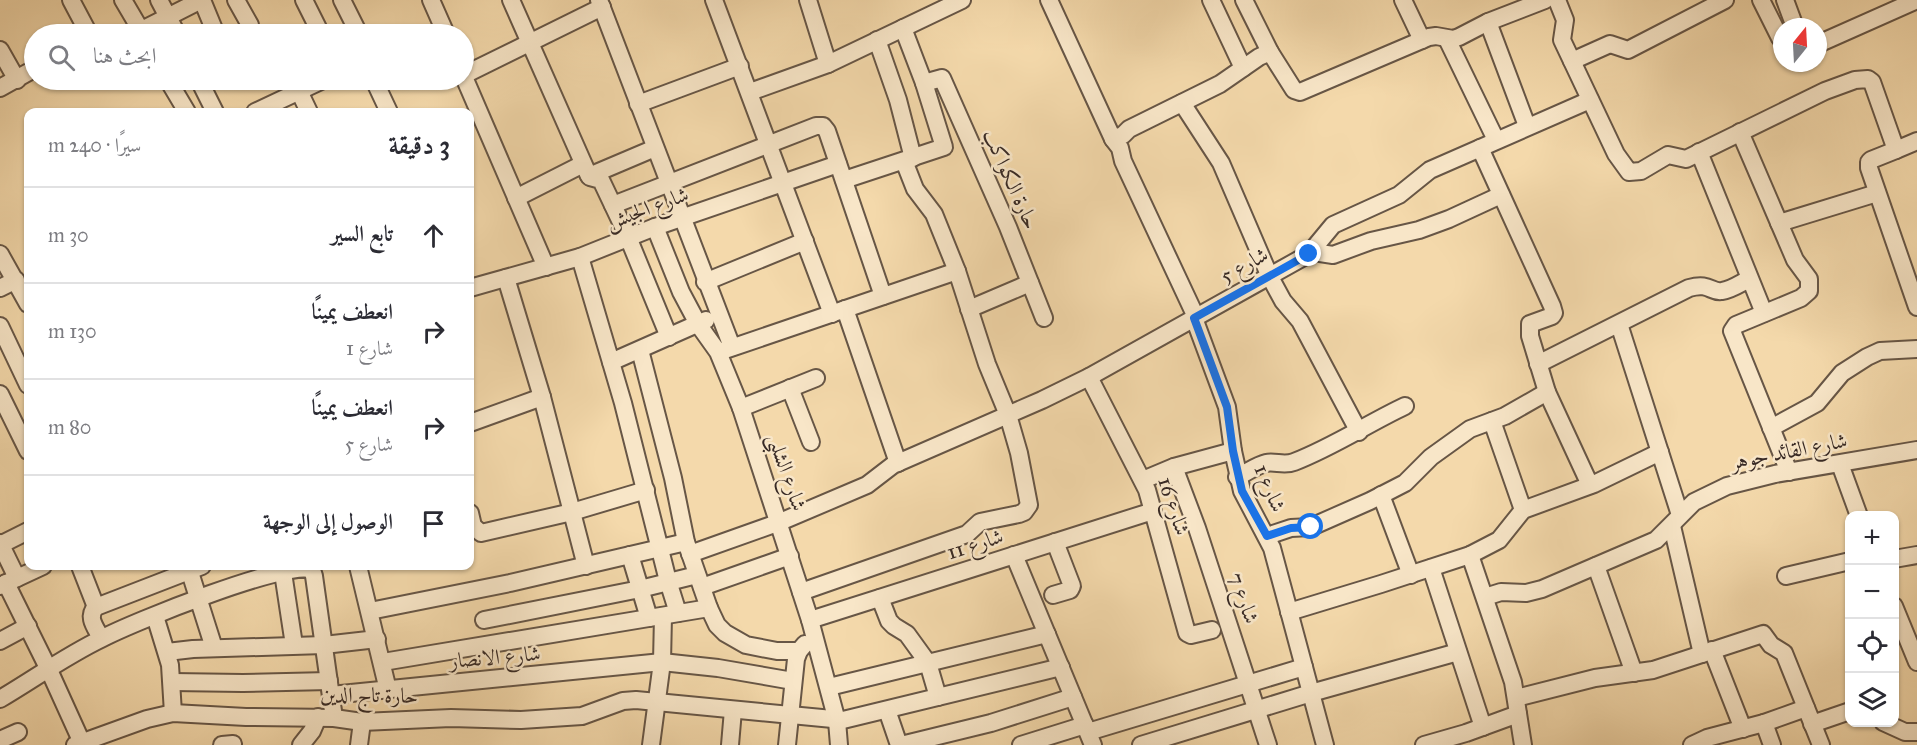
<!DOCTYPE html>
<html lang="ar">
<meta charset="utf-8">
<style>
:root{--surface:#fff;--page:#f7f7f7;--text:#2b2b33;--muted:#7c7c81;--line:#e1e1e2}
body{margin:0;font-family:"IM FELL Great Primer",Amiri,serif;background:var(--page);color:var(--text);direction:rtl}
.controls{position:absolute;right:18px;bottom:18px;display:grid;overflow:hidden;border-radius:12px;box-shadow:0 2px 4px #0004}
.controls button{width:54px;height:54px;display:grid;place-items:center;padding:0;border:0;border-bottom:2px solid var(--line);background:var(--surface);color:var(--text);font:30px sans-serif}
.compass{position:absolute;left:1773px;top:18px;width:54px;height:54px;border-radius:50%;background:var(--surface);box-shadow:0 2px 4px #0004;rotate:18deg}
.stop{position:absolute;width:18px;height:18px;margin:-14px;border:4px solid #1a73e8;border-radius:50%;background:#fff}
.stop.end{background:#1a73e8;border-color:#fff;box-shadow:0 2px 6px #0008}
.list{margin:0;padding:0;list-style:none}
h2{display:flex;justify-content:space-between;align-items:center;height:78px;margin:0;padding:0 24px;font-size:26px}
h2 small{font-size:20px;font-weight:400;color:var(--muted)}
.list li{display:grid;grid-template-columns:39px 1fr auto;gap:18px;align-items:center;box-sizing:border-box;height:96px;padding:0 24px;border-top:2px solid var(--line)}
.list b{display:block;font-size:22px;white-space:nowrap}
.list p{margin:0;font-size:20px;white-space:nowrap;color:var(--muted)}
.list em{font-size:20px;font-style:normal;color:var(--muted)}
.icon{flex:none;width:33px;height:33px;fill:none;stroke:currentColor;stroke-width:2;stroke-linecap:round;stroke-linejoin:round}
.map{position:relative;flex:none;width:1917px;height:745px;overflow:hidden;direction:ltr}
.search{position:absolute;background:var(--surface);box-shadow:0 2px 4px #0004;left:24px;top:24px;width:450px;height:66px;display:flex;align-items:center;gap:15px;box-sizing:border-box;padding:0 21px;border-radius:33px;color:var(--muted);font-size:22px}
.panel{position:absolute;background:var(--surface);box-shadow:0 2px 4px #0004;left:24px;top:108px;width:450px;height:462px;border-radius:12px;direction:rtl}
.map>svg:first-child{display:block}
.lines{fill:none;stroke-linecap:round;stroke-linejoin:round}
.minor-casing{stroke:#675646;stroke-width:20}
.minor{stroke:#f8e6c8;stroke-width:16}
.route{stroke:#1a73e8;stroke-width:8}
.labels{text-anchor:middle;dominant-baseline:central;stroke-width:5;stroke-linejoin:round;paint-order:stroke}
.street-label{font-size:21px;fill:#382a25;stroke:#f8e6c8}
</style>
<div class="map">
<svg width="1917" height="745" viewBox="0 0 1917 745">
<rect width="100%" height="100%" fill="#f4d9ab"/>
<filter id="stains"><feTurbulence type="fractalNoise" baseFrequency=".00333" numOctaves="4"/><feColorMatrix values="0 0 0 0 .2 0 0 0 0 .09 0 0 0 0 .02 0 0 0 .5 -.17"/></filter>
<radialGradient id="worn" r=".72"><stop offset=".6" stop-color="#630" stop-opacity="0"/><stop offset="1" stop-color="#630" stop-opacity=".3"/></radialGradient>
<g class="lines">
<g class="minor-casing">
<g id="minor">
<polyline points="71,0 89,34"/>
<polyline points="123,0 143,34"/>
<polyline points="159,0 177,34"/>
<polyline points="202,0 216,34"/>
<polyline points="236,0 250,25 248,31 244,34"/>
<polyline points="304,0 321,34"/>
<polyline points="342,0 359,34"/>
<polyline points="431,0 446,34"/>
<polyline points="511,0 588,174 590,177 601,180 628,237 669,337"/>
<polyline points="599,0 732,347"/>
<polyline points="714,0 832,314"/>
<polyline points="808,0 828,64"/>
<polyline points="1049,0 1113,139"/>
<polyline points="1211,0 1243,68"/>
<polyline points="1244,0 1270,52"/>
<polyline points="1403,0 1422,40"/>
<polyline points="1557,0 1565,20 1562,40 1616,154 1629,172 1641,171 1668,155 1686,159 1825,91 1855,80 1868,79 1872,82 1896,150 1871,160 1869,162 1869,168 1917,307"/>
<polyline points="1761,0 1780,38"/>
<polyline points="1785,0 1795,27"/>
<polyline points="1488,22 1527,126"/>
<polyline points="140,31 201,0"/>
<polyline points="1447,39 1496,140"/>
<polyline points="877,40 898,100 913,158"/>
<polyline points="1818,44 1917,0"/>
<polyline points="0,50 17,80"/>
<polyline points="1572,61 1610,44 1628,50 1725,0"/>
<polyline points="464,75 602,7"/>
<polyline points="464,77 546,267"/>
<polyline points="168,80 187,112"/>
<polyline points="199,80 215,112"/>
<polyline points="374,80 389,112"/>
<polyline points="924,83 942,78 1008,227 1044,318"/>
<polyline points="0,88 34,69"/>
<polyline points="299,91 309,112"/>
<polyline points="750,92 828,64 962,0"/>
<polyline points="1182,103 1221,163 1270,277 1283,301 1300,321 1359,432"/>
<polyline points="638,104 740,66"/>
<polyline points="255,112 323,80"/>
<polyline points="1740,132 1795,260 1809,279 1809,291 1801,298 1736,325 1732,331 1789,472"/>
<polyline points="1480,148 1552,306 1554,313 1552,316 1530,324 1530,336 1547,392 1590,485"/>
<polyline points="1896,150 1917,141"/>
<polyline points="1699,152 1764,313"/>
<polyline points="589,176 655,148"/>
<polyline points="844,180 944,147 924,83 903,28"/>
<polyline points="516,198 583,164"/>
<polyline points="613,205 816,126 823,126 827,131 883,296"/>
<polyline points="1779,223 1877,193"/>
<polyline points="655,227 681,292 698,324 718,352 741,408 810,620 837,721 839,745"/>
<polyline points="1315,248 1320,253 1333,255 1371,241 1419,230 1449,219 1501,195"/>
<polyline points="0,254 28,304"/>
<polyline points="580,257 623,403 668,581 678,613"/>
<polyline points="506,278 542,397 586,566"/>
<polyline points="705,282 805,241"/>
<polyline points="0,288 16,280"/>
<polyline points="470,288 580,257 655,227 838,164"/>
<polyline points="845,309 898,463"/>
<polyline points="969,309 1030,283"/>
<polyline points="1196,317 1123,161 1120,148 1113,139 1123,135 1129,129 1220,84 1259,57 1270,52 1294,90 1300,92 1429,37 1436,36 1453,39 1459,37 1488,22 1545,0"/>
<polyline points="1194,318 1227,407 1233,451 1242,491 1272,548 1325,745"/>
<polyline points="1619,324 1680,515"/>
<polyline points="0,326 28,385"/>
<polyline points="640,350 673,478 686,542 709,608 717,625 725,633 746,645 777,651 799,651"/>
<polyline points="722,351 957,271"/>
<polyline points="611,362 706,320"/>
<path d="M1538 364 1689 288C1710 282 1711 293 1722 291 1731 290 1741 283 1749 279"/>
<polyline points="1089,377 1147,490 1187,633 1191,635 1212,630"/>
<polyline points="790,388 811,442"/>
<polyline points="0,394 28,451"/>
<polyline points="741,408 816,378"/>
<polyline points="1492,421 1523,510"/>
<polyline points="470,423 542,397"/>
<polyline points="1771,428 1817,403 1842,373 1867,357 1880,351 1917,349"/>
<polyline points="1840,464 1859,516"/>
<polyline points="1174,467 1197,528 1268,745"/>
<path d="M1237 477C1246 473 1257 465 1266 463 1275 461 1284 466 1294 462 1333 447 1367 424 1405 406"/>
<polyline points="1143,480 1174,467 1233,451"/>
<polyline points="1381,495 1411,575"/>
<polyline points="470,513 473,526 481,533 572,512 646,490"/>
<polyline points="1672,526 1702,654"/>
<polyline points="1267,536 1291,528 1311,527 1370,501 1405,483 1431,457 1470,429 1505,416 1547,392"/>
<polyline points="0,543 17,578"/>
<polyline points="0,545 28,531"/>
<polyline points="690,554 780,522 867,485 893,465 1042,400 1089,377 1309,254 1333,225 1399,195 1430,170 1590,100"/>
<polyline points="630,555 649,618"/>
<polyline points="1014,555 1093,745"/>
<polyline points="1470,555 1513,682 1523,745"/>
<polyline points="1894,559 1917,555"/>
<polyline points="80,566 96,607"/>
<polyline points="188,566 214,648"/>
<polyline points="282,566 294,645"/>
<polyline points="358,566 388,690"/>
<polyline points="1596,566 1634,673"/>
<polyline points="1431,568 1483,727"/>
<polyline points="1786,576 1850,561"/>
<polyline points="6,583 49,670 83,745"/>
<polyline points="0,586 43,566"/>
<polyline points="702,587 790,556"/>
<polyline points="801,592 967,534 980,522 1019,514 1024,512 1029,505 1019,453 1008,415 987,364 957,271 934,214 915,189 904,161"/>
<polyline points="1053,595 1070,590 1072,586 1055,542"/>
<polyline points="1485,597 1501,592 1526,593 1542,589 1656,540 1694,502 1727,486 1775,474 1917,450"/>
<polyline points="880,598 889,621 894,626 907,634 928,663 938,697"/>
<polyline points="1894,606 1917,662"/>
<polyline points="370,611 510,583 686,542"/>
<polyline points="1289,612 1381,584 1470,555 1499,540 1523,510 1594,484 1660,452"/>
<polyline points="155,616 170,665 173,713"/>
<polyline points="484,620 640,589 697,575"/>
<polyline points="810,620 1153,511"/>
<path d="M101 638C96 628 86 617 96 607L202 566"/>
<polyline points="0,641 28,626"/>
<polyline points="1712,650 1743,729"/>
<polyline points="167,652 193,649 324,645 377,639"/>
<polyline points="383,662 709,608"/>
<polyline points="172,682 243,683 329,681"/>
<polyline points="829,687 1047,634"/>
<polyline points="331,695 662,662 718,668 793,681"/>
<polyline points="1516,698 1595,678 1653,670 1763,634 1771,645 1784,653 1821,745"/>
<path d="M0 699C34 679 67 655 103 638 131 623 289 559 312 570L314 576 334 718"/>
<polyline points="887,710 899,745"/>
<polyline points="1883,722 1905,732 1917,732"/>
<polyline points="1764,723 1772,745"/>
<polyline points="1812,724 1850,711"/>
<polyline points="1088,732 1304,667"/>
<polyline points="0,740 18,732"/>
<polyline points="75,745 147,719 173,713 246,717 334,718 362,722 451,718 521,720 582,716 623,701 636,700 843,720 1061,667"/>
<polyline points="222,745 233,744"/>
<polyline points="301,745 312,731 318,717"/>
<polyline points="359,745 362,722"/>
<polyline points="651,745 662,662 663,616"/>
<polyline points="730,745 733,710"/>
<polyline points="787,745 796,659 799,651 805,644"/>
<polyline points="901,745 991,723 1073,697"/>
<polyline points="1021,745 1085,725"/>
<polyline points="1141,745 1311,693 1458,652"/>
<polyline points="1424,745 1466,733 1518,714"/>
<polyline points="1692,745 1707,738 1764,723 1806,708"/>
</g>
</g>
<use href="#minor" class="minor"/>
</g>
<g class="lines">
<polyline class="route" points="1309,254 1194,318 1227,407 1233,451 1242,491 1267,536 1291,528 1311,527"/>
</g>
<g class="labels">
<g class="street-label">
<text transform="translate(1011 179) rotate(66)">حارة الكواكب</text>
<text transform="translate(647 208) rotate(-20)">شارع الجيش</text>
<text transform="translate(1244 265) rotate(-29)">شارع 5</text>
<text transform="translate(1789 451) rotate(-11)">شارع القائد جوهر</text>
<text transform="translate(787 472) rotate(71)">شارع الشلبى</text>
<text transform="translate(1270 488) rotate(67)">شارع 1</text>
<text transform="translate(1174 506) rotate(72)">شارع 16</text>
<text transform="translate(975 544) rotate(-18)">شارع 11</text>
<text transform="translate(1244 598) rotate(71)">شارع 7</text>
<text transform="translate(495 657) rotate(-5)">شارع الانصار</text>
<text transform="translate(369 695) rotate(1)">حارة تاج الدين</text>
</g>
</g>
<rect width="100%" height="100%" filter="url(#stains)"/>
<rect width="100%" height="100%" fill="url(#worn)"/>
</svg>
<div class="controls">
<button>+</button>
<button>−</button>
<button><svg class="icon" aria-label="locate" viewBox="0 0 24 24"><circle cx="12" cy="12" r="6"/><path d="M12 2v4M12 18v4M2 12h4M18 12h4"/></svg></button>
<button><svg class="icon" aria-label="layers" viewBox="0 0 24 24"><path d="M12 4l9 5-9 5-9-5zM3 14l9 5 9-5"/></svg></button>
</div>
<svg class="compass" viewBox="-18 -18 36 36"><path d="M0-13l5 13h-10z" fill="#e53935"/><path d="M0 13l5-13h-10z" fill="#7c7c81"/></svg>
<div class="stop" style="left:1311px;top:527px"></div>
<div class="stop end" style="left:1309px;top:254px"></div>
<div class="search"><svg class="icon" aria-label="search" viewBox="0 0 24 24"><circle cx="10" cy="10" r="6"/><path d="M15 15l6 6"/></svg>ابحث هنا</div>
<section class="panel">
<h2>3 دقيقة<small>سيرًا · 240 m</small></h2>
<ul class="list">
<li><svg class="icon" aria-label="ahead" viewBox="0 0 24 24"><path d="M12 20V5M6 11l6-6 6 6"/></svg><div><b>تابع السير</b></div><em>30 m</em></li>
<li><svg class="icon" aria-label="right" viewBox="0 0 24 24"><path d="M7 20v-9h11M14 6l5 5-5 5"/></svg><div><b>انعطف يمينًا</b><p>شارع 1</p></div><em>130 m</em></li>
<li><svg class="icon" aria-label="right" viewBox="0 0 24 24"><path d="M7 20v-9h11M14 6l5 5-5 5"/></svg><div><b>انعطف يمينًا</b><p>شارع 5</p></div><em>80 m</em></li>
<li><svg class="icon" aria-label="arrive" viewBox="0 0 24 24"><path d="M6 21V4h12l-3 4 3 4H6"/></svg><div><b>الوصول إلى الوجهة</b></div></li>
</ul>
</section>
</div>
